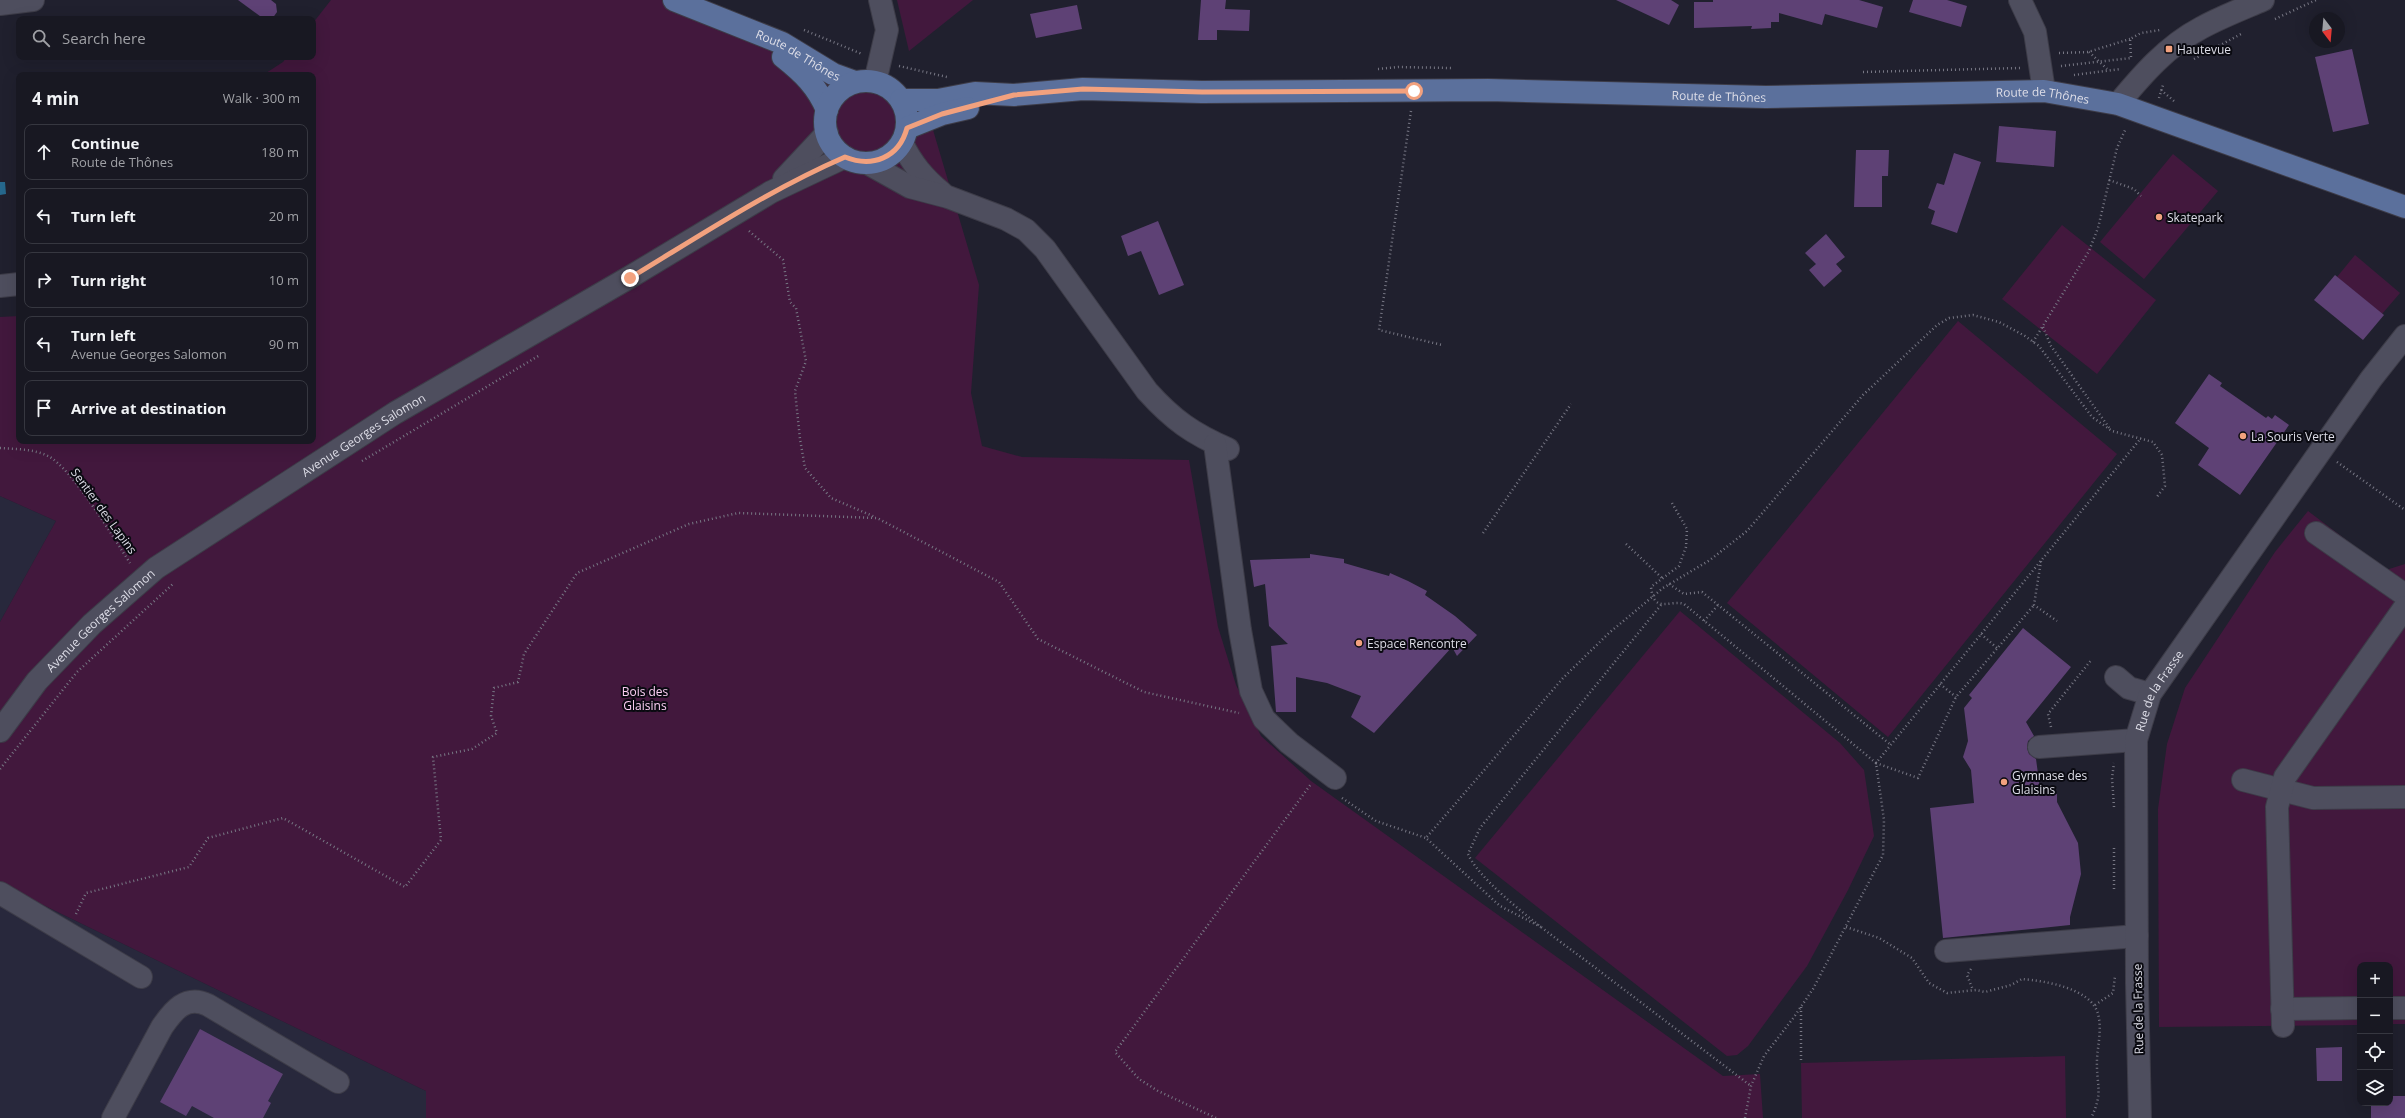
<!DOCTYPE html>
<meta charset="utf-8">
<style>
:root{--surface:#181822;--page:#21212a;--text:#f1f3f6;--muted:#9fa0a5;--line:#363740}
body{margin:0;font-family:"Open Sans",sans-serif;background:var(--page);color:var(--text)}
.controls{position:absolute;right:12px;bottom:12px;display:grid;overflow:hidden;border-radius:8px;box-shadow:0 4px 16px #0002}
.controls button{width:36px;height:36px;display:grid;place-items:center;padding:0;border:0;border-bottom:1px solid var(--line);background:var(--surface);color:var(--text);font:20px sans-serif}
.compass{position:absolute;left:2309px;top:12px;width:36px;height:36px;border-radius:50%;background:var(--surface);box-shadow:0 4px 16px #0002;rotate:164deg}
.stop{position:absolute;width:12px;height:12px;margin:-9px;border:3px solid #f2a17e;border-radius:50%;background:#fff}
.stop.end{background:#f2a17e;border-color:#fff;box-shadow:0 1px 4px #0008}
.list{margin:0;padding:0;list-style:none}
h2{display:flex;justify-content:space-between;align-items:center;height:52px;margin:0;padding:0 16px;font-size:17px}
h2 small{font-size:13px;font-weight:400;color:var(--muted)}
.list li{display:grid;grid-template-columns:26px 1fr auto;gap:12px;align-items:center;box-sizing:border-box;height:56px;margin:0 8px 8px;padding:0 8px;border:1px solid var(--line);border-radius:8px}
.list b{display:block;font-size:15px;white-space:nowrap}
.list p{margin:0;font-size:13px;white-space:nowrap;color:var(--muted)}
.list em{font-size:13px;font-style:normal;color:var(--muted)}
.icon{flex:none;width:22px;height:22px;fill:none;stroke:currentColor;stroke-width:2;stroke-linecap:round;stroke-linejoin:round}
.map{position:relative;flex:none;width:2405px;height:1118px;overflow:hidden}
.search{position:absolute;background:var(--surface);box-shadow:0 4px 16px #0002;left:16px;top:16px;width:300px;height:44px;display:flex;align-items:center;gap:10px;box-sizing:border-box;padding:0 14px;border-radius:8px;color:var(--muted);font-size:15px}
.panel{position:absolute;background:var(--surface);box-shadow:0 4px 16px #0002;left:16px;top:72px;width:300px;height:372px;border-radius:8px}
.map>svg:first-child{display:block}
.built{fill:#28283c}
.green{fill:#42183d}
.water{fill:#26688d}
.building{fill:#5e4175}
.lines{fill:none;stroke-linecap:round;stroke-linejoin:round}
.minor-casing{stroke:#3d3c48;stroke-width:24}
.major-casing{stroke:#3d3c48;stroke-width:24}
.path{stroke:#777784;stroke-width:2.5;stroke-dasharray:1 3;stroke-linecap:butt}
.minor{stroke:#4e4e5e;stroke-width:22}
.major{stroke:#5b709c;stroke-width:22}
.route{stroke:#f2a17e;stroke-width:5}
.poi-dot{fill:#f2a17e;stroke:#0a0a11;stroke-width:1.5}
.labels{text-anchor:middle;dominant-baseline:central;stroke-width:4;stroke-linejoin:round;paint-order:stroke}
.poi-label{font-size:12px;fill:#dedee8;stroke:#0a0a11;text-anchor:start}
.street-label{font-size:12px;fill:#dedee8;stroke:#0a0a11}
.park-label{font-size:12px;fill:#fccef3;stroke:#0a0a11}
</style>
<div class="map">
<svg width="2405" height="1118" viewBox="0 0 2405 1118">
<rect width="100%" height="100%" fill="#20202e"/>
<g class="built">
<polygon points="0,496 56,521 0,622"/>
<polygon points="0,884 426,1091 426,1118 0,1118"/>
</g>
<g class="green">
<polygon points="331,0 674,0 925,103 979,285 971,393 982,446 1022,457 1189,460 1218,627 1236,685 1261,736 1311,781 1723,1076 1760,1074 1763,1118 426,1118 426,1091 0,884 0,622 56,521 0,496 0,317 19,316 19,441 313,441 313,75 263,75 283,62 287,57 313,57 313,23"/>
<polygon points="897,0 973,0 909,51"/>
<polygon points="2173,154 2218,191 2144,279 2100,242"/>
<polygon points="2062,225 2156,300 2097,374 2002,299"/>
<polygon points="2355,255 2400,293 2382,314 2337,277"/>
<polygon points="1958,321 2117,454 1888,737 1727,603"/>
<polygon points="2308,511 2386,570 2405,564 2405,1024 2390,1024 2390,965 2360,965 2360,1025 2159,1027 2158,809 2167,744 2185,688 2275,552"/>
<polygon points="1680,611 1840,743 1864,770 1874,836 1848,890 1807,966 1748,1046 1737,1055 1727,1056 1475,858"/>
<polygon points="2065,1056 2066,1118 1802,1118 1801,1063"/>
</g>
<polygon class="water" points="0,182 5,182 6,194 0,195"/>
<g class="building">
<polygon points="238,0 271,0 276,4 277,12 272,19 264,19"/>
<polygon points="1201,0 1226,0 1225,9 1250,10 1249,31 1217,30 1217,40 1198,40"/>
<polygon points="1616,0 1671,0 1679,5 1669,25"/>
<polygon points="1713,0 1859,0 1883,7 1877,28 1825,14 1822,25 1779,13 1779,22 1771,22 1771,28 1751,29 1752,26 1694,28 1694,2 1713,2"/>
<polygon points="1913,0 1947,0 1967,6 1961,27 1909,12"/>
<polygon points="1077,5 1082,29 1036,38 1030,14"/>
<polygon points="2352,49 2369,124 2333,132 2315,57"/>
<polygon points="1999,126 2056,131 2054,167 1996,162"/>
<polygon points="1856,150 1889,150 1888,176 1882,176 1882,207 1854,207"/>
<polygon points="1954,153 1981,162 1957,233 1931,224 1935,211 1928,208 1937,183 1944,185"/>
<polygon points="1158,221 1184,285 1159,295 1141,251 1128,256 1121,236"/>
<polygon points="1826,234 1845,257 1836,264 1842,271 1824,287 1809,270 1816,264 1805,253"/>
<polygon points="2335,275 2384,315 2363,340 2314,300"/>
<polygon points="2209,374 2222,383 2220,386 2266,418 2268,416 2272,419 2275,415 2289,425 2240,495 2198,465 2209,448 2175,423"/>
<polygon points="1310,554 1344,559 1344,563 1389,576 1390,573 1408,581 1427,591 1425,595 1455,616 1477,635 1457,656 1452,647 1374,733 1351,717 1361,696 1327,683 1296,677 1296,712 1276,712 1271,646 1288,644 1269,626 1265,584 1254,587 1250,560 1310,558"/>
<polygon points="2023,628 2071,667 2026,722 2034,736 2028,741 2027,748 2029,754 2036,759 2041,796 2057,794 2057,802 2078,843 2081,874 2070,917 2070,925 1943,938 1930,808 1974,803 1971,770 1963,757 1968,741 1964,708 1972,698 1969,695"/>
<polygon points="200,1029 283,1074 268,1101 271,1103 263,1118 214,1118 192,1106 186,1116 160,1102"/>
<polygon points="2342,1047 2342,1081 2317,1081 2316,1048"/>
<polygon points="2390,1096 2405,1096 2405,1118 2371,1118 2371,1103 2390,1103"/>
</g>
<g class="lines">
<g class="minor-casing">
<g id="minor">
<polyline points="2020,0 2035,32 2044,91"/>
<polyline points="0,4 33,0"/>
<polyline points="875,82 887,30 880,0"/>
<path d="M2118 104C2142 75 2167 46 2201 28 2221 17 2242 9 2263 0"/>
<path d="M902 143C912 164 924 178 942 193"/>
<path d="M867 163 910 187 948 197 1006 219 1026 230 1045 249 1147 391C1173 420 1193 434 1228 449"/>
<polyline points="784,179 827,133"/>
<polyline points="0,286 19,284"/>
<polyline points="1215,444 1240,630 1251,691 1264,719 1289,743 1335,778"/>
<polyline points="2316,533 2405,595"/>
<polyline points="2116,677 2129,688 2150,694"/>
<path id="s1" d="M0 731 37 681 92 624 156 568 395 413 630 277 771 192 845 157"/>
<polyline points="2039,747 2136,740"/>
<polyline points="2243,780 2313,798 2405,797"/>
<polyline points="0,893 141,977"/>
<polyline points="1946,951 2137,936"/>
<polyline points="2390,1008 2405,1008"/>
<polyline points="2282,1009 2360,1008"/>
<polyline points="2283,1026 2277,807 2285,777 2405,607"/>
<path d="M113 1118 162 1027C173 1011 186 994 208 1005L338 1082"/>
<path id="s2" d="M2140 1118 2137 983 2136 740 2150 694 2371 379 2405 336"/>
</g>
</g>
<g class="major-casing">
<g id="major">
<path id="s3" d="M674 0 782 43 833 74 855 82"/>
<path d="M783 57C803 73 817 86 827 110"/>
<circle cx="866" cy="122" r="41"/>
<path id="s4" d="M901 100H938L975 93 1014 95 1083 89 1202 92 1488 90 1766 97 2044 91 2118 104 2405 207"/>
<polyline points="907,128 942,114 968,108"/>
</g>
</g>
<g class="path">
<polyline points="2275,19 2316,0"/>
<polyline points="804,30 862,54"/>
<polyline points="2089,52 2107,69"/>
<polyline points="2059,53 2088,52 2130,39"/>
<polyline points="2131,57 2130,39 2141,33 2160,30"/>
<polyline points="2194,59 2243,33"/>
<polyline points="899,66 947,77"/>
<polyline points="2061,66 2131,58"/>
<polyline points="1378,69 1398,67 1451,68"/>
<polyline points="1863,72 2020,68"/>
<polyline points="2074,75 2121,69"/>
<polyline points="2161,90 2174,101"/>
<polyline points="2159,98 2163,85"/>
<polyline points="1411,111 1379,330 1442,345"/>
<polyline points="2109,180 2134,189 2141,196"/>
<polyline points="749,231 783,260 790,302 796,308 806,361 795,391 800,439 805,468 831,498 875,517"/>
<polyline points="2043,327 2051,346 2110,429"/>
<polyline points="2033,342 2089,251 2098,228 2117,148 2126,128"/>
<path d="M0 448C16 449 34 449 48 456 71 467 115 540 130 563"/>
<polyline points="362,461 540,355"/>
<polyline points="2337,462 2405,510"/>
<path d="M1672 503 1687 529 1686 547 1679 566 1651 587C1654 615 1670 599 1684 604L1876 763 2141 438"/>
<polyline points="1483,533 1571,404"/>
<polyline points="1626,544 1662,578"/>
<polyline points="2041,561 2034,605 2057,621"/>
<polyline points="1669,584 1684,594 1702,592 1891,745"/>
<path d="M1661 605 1480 828 1468 854C1482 886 1558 940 1589 963 1643 1004 1697 1045 1751 1086"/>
<polyline points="1704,621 1718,605"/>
<polyline points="1981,634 1997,648"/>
<polyline points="1940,684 1956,697"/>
<polyline points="2051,727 2048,714 2092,659"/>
<polyline points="0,769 77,672 174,583"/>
<polyline points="1342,798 1376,821 1426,838"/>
<polyline points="2114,807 2112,778 2114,763"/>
<polyline points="2114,848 2114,891"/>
<polyline points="76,914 86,893 189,867 208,838 283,818 405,887 441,840 433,757 472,749 497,733 491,716 494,688 518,682 524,654 577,573 689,524 738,513 877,518 999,582 1038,639 1144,692 1239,713"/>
<polyline points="1541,927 1500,906 1426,838 1563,678 1609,633 1663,588 1710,560 1747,531 1863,395 1937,325 1949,318 1973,315 1999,322 2025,336 2039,346 2092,417 2112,431 2153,442 2162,455 2165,486 2156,498"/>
<path d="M1846 927 1879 938 1912 958 1929 983 1947 993 1976 990 1985 992 2011 985 2022 979C2045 981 2091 988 2098 1014 2102 1028 2098 1044 2097 1059 2096 1086 2104 1092 2091 1118"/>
<polyline points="1971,969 1967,975 1973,990"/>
<polyline points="2095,1005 2113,993 2115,976"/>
<polyline points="1801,1007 1801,1063"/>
<polyline points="1216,1118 1158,1091 1139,1079 1115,1052 1311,784"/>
<polyline points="1745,1118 1751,1086 1764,1056 1794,1017 1813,989 1883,855 1884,820 1876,763 1918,778 1956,697 2034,605"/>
</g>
<use href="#minor" class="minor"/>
<use href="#major" class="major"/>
</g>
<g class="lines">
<path class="route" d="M630 278C701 235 769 190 845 157 872 168 899 158 907 128L942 114 1014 95 1083 89 1202 92 1414 91"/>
</g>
<g class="poi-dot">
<rect x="2165" y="45" width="8" height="8" rx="2"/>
<circle cx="2159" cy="217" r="4"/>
<circle cx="2243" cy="436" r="4"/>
<circle cx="1359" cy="643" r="4"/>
<circle cx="2004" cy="782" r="4"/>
</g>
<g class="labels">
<g class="poi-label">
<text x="2177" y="49">Hautevue</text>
<text x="2167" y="217">Skatepark</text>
<text x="2251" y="436">La Souris Verte</text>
<text x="1367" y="643">Espace Rencontre</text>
<text x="2012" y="775">Gymnase des<tspan x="2012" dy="14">Glaisins</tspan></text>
</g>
<g class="street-label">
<text stroke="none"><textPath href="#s3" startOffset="136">Route de Thônes</textPath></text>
<text stroke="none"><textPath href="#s4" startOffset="819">Route de Thônes</textPath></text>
<text stroke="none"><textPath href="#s4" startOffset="1143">Route de Thônes</textPath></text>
<text stroke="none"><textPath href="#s1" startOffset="473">Avenue Georges Salomon</textPath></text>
<text transform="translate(104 511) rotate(54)">Sentier des Lapins</text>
<text stroke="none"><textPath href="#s1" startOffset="150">Avenue Georges Salomon</textPath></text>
<text stroke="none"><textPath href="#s2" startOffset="433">Rue de la Frasse</textPath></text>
<text transform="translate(2138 1009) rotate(-91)">Rue de la Frasse</text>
</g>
<g class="park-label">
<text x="645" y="691">Bois des<tspan x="645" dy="14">Glaisins</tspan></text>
</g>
</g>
</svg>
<div class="controls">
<button>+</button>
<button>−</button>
<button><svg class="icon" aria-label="locate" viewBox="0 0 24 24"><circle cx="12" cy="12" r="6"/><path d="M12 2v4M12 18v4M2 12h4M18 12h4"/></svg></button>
<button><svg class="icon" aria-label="layers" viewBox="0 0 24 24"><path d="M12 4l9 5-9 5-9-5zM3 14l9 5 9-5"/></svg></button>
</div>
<svg class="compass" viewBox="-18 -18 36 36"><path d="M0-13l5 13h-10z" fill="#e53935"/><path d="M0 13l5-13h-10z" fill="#9fa0a5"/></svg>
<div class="stop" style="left:1414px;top:91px"></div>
<div class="stop end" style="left:630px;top:278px"></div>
<div class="search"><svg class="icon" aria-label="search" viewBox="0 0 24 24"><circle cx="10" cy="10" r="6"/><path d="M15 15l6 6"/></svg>Search here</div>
<section class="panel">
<h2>4 min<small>Walk · 300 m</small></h2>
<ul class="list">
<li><svg class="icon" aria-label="ahead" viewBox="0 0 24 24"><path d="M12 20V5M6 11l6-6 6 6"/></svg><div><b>Continue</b><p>Route de Thônes</p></div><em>180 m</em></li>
<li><svg class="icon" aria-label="left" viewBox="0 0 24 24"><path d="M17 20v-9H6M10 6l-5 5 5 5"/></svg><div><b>Turn left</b></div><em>20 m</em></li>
<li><svg class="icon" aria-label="right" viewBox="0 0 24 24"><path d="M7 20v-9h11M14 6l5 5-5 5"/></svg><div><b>Turn right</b></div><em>10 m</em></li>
<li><svg class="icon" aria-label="left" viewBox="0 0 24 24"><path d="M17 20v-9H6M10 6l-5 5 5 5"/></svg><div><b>Turn left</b><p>Avenue Georges Salomon</p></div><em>90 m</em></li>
<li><svg class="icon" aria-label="arrive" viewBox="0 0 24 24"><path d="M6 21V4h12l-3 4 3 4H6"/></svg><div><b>Arrive at destination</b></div></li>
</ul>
</section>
</div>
